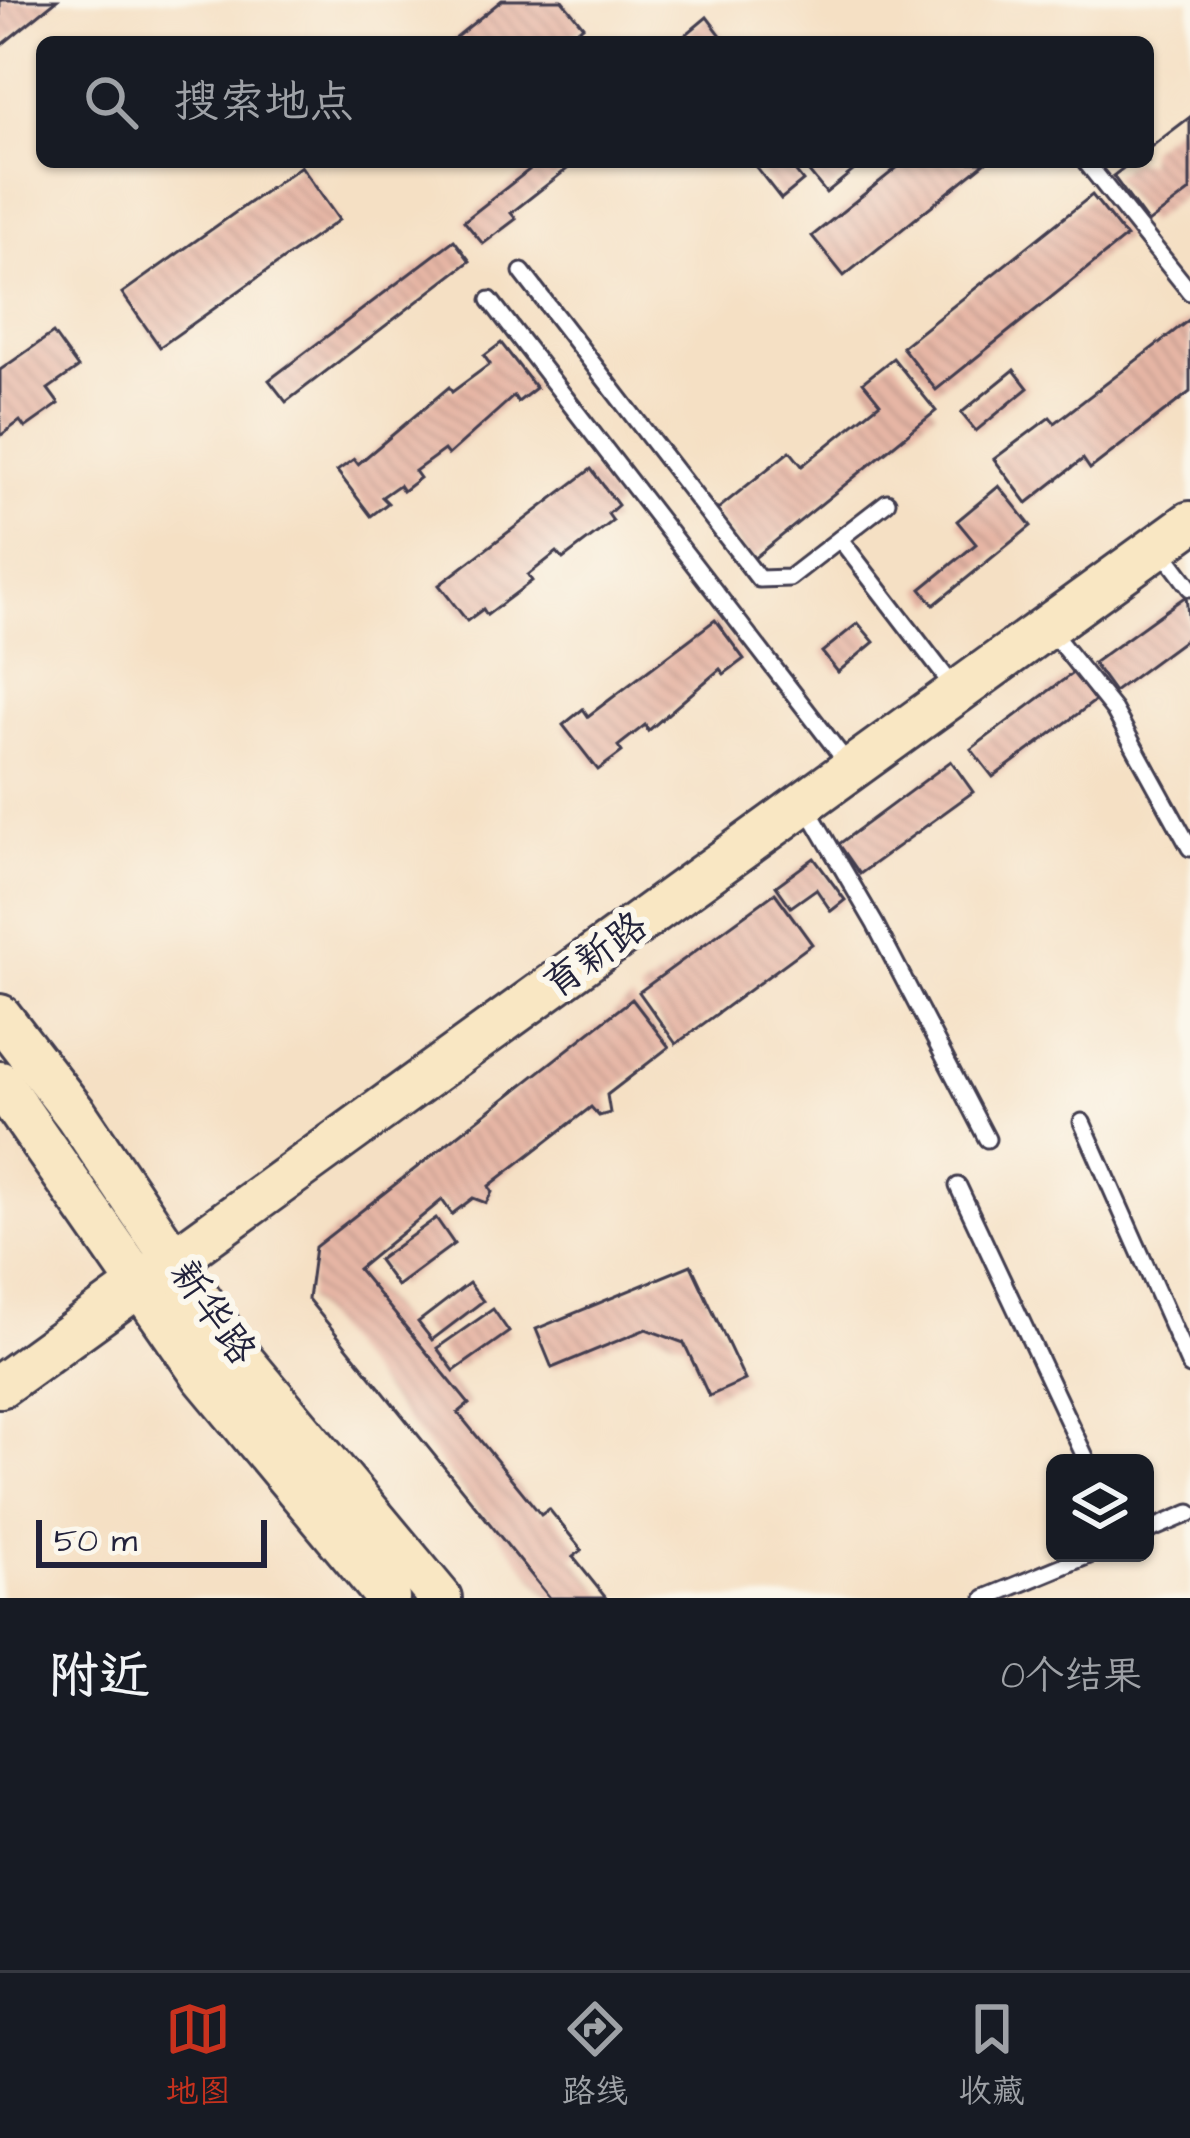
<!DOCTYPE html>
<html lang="zh">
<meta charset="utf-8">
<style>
:root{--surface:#171b24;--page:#20242c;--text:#f1f3f6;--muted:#9ea1a6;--line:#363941;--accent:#c8321e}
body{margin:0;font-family:"Architects Daughter","LXGW WenKai TC",sans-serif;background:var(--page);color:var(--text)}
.controls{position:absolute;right:36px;bottom:36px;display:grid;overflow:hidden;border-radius:18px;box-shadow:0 3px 9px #0004}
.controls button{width:108px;height:108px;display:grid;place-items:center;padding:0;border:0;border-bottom:3px solid var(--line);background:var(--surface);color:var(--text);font:60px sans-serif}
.scale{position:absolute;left:36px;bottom:30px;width:231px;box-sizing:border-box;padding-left:12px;border:6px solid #22223b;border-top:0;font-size:33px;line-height:42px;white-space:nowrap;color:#22223b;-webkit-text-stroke:9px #fbf7ec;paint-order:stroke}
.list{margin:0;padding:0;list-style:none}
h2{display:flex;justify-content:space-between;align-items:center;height:156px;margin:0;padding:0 48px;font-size:51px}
h2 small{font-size:39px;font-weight:400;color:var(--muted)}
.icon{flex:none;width:66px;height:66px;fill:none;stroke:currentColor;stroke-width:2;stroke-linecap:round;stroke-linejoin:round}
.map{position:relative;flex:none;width:1190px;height:1598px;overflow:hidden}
.search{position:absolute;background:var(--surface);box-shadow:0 3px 9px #0004;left:36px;right:36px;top:36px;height:132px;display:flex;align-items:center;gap:30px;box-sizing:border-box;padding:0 42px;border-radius:18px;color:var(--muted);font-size:45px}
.sheet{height:372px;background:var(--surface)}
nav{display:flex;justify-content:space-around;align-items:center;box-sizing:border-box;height:168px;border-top:3px solid var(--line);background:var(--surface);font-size:33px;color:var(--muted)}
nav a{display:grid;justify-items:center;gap:6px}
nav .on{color:var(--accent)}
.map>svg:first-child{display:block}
.building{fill:url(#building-back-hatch)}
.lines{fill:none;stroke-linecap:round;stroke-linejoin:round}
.lane-casing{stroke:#423e50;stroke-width:21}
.secondary-casing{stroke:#423e50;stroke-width:48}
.lane{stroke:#fff;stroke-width:15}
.secondary{stroke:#f9e7c3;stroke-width:42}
.labels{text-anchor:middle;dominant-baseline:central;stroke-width:12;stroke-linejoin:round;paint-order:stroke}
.street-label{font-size:39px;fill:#22223b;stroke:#fbf7ec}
</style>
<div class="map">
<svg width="1190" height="1598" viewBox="0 0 1190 1598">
<defs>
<pattern id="building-back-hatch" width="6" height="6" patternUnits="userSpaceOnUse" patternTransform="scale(3)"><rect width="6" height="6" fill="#e6b6a5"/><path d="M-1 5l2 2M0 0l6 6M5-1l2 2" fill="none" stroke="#c59c8f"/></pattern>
</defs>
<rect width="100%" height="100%" fill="#fbf7ec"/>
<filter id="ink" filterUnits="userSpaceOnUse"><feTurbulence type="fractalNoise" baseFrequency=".00833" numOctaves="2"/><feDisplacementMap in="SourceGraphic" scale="24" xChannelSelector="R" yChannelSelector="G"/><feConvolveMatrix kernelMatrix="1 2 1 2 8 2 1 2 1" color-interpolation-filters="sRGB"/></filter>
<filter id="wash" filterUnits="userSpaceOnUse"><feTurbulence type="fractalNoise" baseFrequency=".004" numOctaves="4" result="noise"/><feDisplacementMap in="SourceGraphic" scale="48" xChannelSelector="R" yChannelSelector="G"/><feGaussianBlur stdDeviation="2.7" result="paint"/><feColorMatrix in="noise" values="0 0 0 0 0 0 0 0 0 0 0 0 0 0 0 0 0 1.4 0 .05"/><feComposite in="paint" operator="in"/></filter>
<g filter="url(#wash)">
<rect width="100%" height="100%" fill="#f5e0c4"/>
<g id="blocks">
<g class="building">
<polygon points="0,0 57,0 0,46"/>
<polygon points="502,0 562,0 583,26 563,42 450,42"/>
<polygon points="707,17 726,42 677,42"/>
<polygon points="1190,117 1190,191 1148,223 1113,176 1131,162 1148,162 1148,149"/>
<polygon points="539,162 576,162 511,213 516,219 483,244 464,221"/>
<polygon points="752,162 788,162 803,181 781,199"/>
<polygon points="801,162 864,162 826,193"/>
<polygon points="904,162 986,162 844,276 812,236"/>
<polygon points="301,166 339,220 160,347 122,293"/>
<polygon points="1092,195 1126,237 936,390 902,347"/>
<polygon points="454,240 470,261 286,402 269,380"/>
<polygon points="1190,319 1190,392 1090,469 1083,459 1027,503 994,459 1050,417 1055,423"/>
<polygon points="53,333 78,368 48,389 59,404 25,428 20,421 0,436 0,370"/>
<polygon points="501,343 536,388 518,402 514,396 448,455 444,450 415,471 420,478 403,491 399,485 382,497 388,503 371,516 337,471 354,459 358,464 449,387 452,392 490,364 484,356"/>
<polygon points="893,358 936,411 752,560 714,512 790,451 802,466 880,403 863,382"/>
<polygon points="1014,370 1028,388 976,431 961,413"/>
<polygon points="591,469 618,505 608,514 613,521 563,559 557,552 528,575 532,581 487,615 483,609 467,621 439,585"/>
<polygon points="999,486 1031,526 934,605 921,589 976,544 957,521"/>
<polygon points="1186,596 1190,636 1114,692 1093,663"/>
<polygon points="715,620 744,659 724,674 720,669 648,731 645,725 618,746 622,752 598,770 563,725 583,709 588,716"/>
<polygon points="858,623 874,642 838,672 822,652"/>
<polygon points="1074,672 1095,701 993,777 971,749"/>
<polygon points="951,761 973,792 860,874 839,844"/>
<polygon points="814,858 845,900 831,911 816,889 791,907 776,886"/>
<polygon points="775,893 812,944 676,1044 639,992"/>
<polygon points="632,999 669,1047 607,1095 610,1113 599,1116 591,1107 489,1186 492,1192 486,1203 473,1198 452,1214 442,1200 358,1269 469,1404 458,1413 541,1515 549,1509 582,1550 573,1557 606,1598 550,1598 308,1299 315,1247"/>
<polygon points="436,1218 454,1244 397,1286 378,1260"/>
<polygon points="691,1265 745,1380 709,1396 684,1343 646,1329 552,1368 536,1329"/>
<polygon points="469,1283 483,1301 432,1340 418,1322"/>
<polygon points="493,1309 509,1332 454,1371 437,1348"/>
</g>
</g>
</g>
<g filter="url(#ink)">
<use href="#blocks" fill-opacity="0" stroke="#423e50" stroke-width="3"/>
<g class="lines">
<g class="lane-casing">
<g id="lane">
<polyline points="1086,162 1190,292"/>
<polyline points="522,272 759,579 789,578 887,502"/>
<polyline points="490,300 851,768"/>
<polyline points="840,539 955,689"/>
<polyline points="1160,548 1190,588"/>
<polyline points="1049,629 1114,710 1190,848"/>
<polyline points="806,806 875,924 987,1139"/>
<polyline points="1082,1122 1190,1366"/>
<polyline points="958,1186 1088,1463"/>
<polyline points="1145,1532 1190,1513"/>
<polyline points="985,1598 1094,1553"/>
</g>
</g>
<g class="secondary-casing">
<g id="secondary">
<polyline points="0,1016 77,1116 236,1353 440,1598"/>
<polyline points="0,1083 204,1377 388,1598"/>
<polyline points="0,1386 1190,523"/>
</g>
</g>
<use href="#lane" class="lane"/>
<use href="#secondary" class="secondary"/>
</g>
</g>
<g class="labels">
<g class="street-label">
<text transform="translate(596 956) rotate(-36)">育新路</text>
<text transform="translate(212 1313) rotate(55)">新华路</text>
</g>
</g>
</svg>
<div class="controls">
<button><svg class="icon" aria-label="layers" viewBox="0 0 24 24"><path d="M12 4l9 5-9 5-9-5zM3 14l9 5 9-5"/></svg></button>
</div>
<div class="scale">50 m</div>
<div class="search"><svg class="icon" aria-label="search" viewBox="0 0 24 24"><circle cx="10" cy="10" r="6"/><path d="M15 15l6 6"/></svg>搜索地点</div>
</div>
<section class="sheet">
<h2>附近<small>0个结果</small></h2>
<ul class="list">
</ul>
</section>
<nav>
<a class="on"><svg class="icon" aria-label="map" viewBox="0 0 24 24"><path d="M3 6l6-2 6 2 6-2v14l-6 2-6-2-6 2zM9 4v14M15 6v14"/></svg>地图</a>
<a><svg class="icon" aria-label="directions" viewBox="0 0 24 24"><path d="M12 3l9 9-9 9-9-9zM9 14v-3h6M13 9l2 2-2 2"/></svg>路线</a>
<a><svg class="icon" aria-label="saved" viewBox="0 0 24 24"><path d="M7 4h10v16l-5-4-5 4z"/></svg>收藏</a>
</nav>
